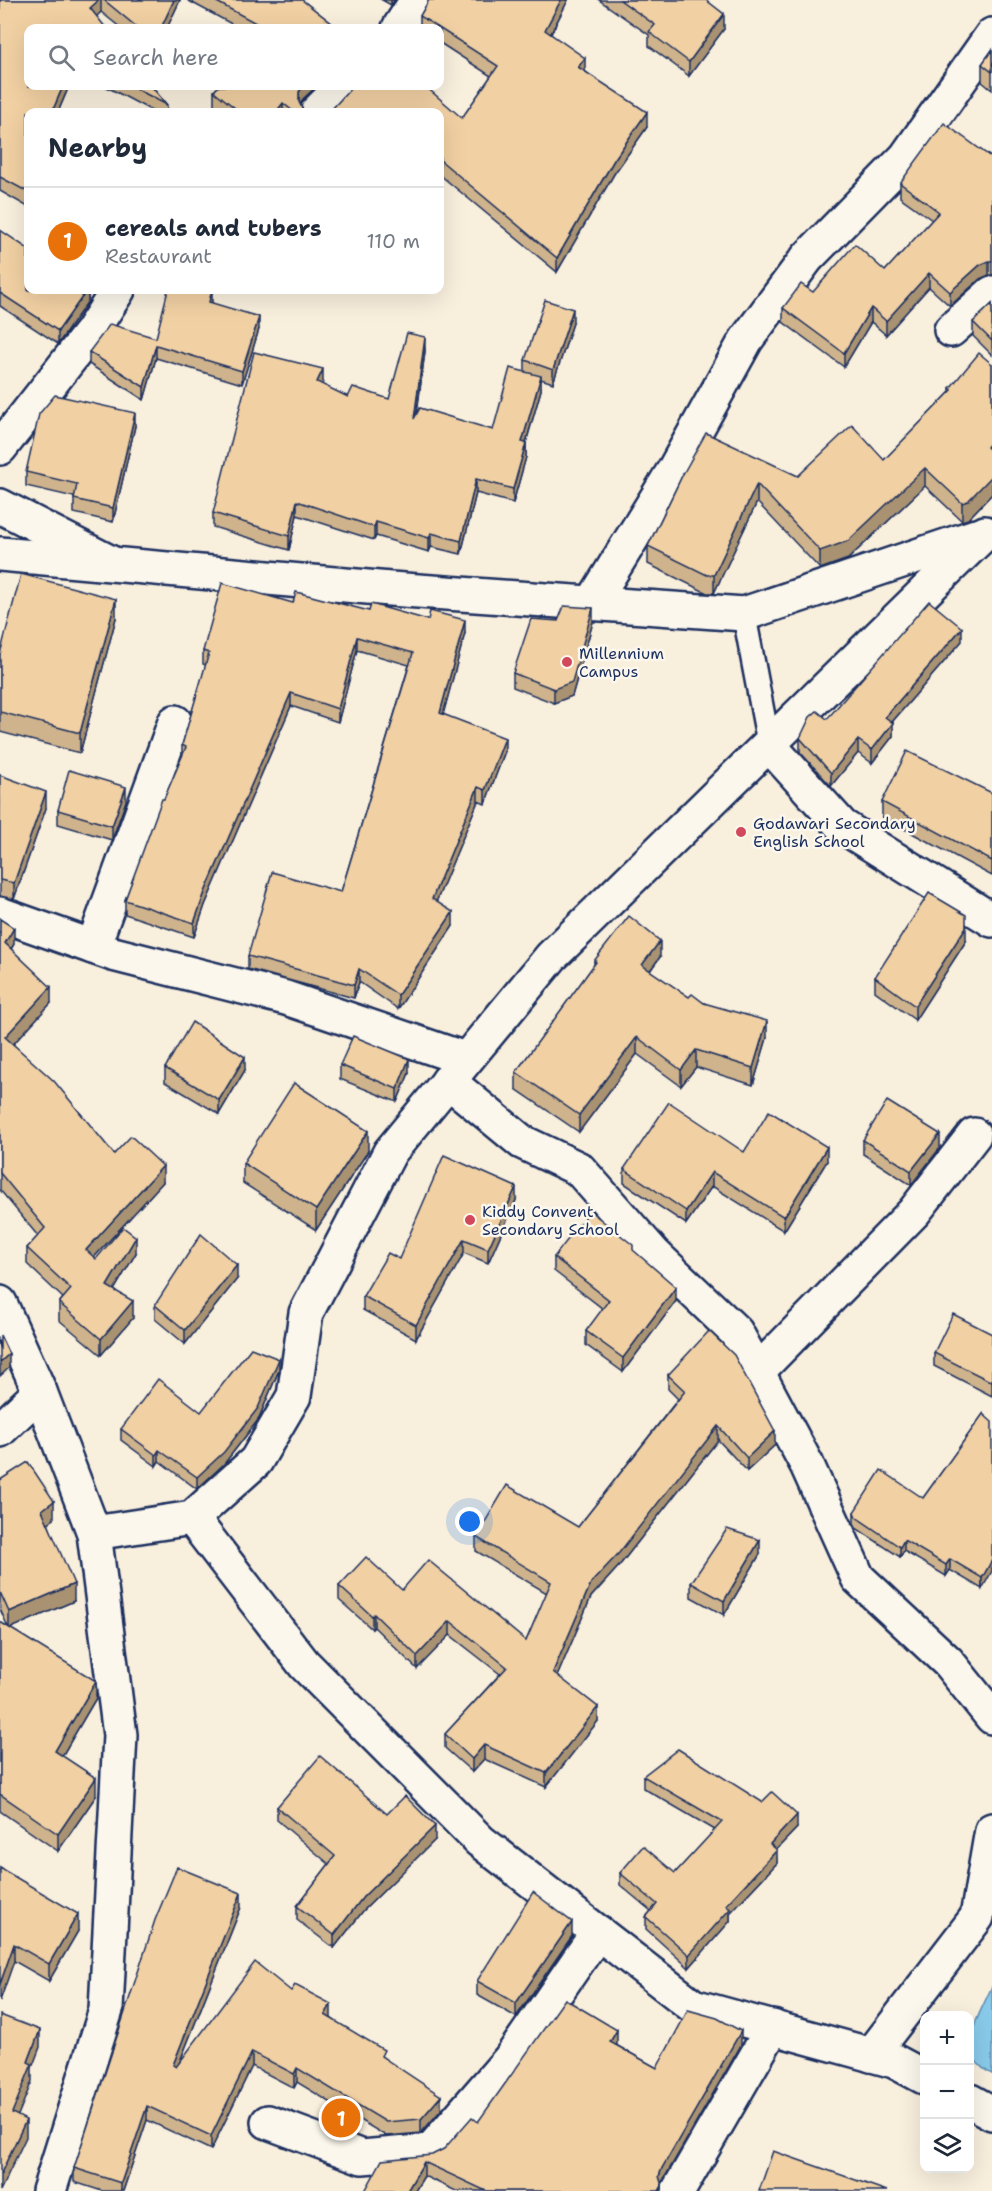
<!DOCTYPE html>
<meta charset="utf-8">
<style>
:root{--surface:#fff;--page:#f2f2f3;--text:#1f2937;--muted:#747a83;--line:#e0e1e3;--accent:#111827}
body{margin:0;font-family:"Shantell Sans",sans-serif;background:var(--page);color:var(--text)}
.controls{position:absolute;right:18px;bottom:18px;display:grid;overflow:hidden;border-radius:12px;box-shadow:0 6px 24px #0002}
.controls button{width:54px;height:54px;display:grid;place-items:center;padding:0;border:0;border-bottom:2px solid var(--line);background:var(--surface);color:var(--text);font:30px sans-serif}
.you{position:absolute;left:470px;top:1522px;width:21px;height:21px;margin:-15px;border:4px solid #fff;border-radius:50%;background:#1a73e8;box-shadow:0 0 0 9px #1a73e833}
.badge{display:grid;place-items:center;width:39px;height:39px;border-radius:50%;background:var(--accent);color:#fff;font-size:20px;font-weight:700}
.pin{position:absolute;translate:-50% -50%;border:3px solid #fff;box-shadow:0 2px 6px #0006}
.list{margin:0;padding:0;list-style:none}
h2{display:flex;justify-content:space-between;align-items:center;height:78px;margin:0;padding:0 24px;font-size:26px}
h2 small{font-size:20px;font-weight:400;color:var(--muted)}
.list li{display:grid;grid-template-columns:39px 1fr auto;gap:18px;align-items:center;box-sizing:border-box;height:108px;padding:0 24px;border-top:2px solid var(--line)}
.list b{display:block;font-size:22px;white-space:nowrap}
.list p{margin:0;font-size:20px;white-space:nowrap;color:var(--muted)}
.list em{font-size:20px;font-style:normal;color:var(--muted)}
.icon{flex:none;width:33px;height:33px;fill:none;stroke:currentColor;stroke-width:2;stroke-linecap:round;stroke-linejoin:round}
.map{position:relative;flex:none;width:992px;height:2191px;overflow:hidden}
.search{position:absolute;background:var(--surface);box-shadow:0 6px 24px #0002;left:24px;top:24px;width:420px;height:66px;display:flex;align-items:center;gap:15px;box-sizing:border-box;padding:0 21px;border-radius:12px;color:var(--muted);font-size:22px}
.panel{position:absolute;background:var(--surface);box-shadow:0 6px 24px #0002;left:24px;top:108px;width:420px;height:186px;border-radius:12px}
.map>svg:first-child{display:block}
.water{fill:#89caea;stroke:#5d8cb2;stroke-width:1.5}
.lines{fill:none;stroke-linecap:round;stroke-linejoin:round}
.lane-casing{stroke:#1b2f5e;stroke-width:27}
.street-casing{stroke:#1b2f5e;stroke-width:38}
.secondary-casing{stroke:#1b2f5e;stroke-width:38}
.lane{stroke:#fbf7ec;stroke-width:22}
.street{stroke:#fbf7ec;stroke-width:33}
.secondary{stroke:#fbf7ec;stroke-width:33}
.wall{fill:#cfb38c;stroke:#1b2f5e;stroke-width:1.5}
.shaded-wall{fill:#a99272;stroke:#1b2f5e;stroke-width:1.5}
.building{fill:#f1d0a3;stroke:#1b2f5e;stroke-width:1.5}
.poi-dot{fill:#d1495b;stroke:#fbf7ec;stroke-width:2}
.labels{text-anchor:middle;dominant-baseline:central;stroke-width:5;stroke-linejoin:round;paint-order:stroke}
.poi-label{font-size:16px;fill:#1b2f5e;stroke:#fbf7ec;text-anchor:start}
</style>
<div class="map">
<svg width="992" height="2191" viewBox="0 0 992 2191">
<rect width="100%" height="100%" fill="#f9efdd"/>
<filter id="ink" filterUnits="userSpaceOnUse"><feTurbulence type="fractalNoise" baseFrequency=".0167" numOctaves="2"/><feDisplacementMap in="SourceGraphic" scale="12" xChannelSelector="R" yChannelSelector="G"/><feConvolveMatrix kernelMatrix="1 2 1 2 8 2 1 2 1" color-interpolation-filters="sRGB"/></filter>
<g filter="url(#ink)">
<path class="water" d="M992 1986V2074C952 2054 979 2017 992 1986Z"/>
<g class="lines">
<g class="lane-casing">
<polyline id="lane" points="744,614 769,745"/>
</g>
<g class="street-casing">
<g id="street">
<polyline points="399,28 417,0"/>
<polyline points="317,112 343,86"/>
<polyline points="951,330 992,293"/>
<polyline points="0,448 91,332 118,290"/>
<polyline points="0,506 111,563"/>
<polyline points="592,603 674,470 746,340 807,258 906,157 992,35"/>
<polyline points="0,914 113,954 286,998 465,1059"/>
<polyline points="93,947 175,722"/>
<polyline points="448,1081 522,1142 579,1169 654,1254 736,1332 807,1465 858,1578 948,1662 992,1717"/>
<polyline points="757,1372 914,1212 974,1135"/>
<polyline points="0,1430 40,1392"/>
<polyline points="192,1518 304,1664 480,1841 693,2006 894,2061 924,2077"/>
<polyline points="871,2055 977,1917 992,1830"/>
<polyline points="970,2101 992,2113"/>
<polyline points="268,2122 362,2157 430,2151 510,2059 598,1932"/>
<polyline points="678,2191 773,2027"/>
</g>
</g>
<g class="secondary-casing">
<g id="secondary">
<polyline points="0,554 390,589 744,614 976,536"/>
<polyline points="769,745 842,826 992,920"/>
<polyline points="0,1303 40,1392 94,1533 120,1735 106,2010 49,2191"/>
<polyline points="94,1533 192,1518 256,1461 294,1396 306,1313 390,1152 551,957 985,533"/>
</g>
</g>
<use href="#lane" class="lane"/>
<use href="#street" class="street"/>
<use href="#secondary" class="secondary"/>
</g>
<g class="wall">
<polygon points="0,0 180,0 167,28 121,28 101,12 28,28 69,86 58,112 28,112 28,207 0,191"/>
<polygon points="187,0 302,0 338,28 239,28"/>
<polygon points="382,0 395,0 391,5"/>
<polygon points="429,0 568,0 551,34 585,71 647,127 614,174 557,272 440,175 440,112 462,118 491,76 440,43 440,28 420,28 420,16"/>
<polygon points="599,0 706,0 724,29 689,76 649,46 649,35"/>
<polygon points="992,50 992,90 982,82 982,64"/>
<polygon points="105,86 151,86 167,105 167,112 154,112"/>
<polygon points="219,86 317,86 303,99 300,105 303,110 307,112 222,112 214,106 214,91"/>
<polygon points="992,158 992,275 989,275 980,279 950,306 929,287 886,335 871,322 844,367 783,322 783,308 813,292 885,271 932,220 900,197 900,183"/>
<polygon points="0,230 88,290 88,301 58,344 0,306"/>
<polygon points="212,303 259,329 242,384 156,358 144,400 89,364 89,352 156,338"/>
<polygon points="992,304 992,355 973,336 973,322"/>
<polygon points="573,323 553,383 541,379 541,390 526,443 526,457 513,503 476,493 461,554 431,547 429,552 376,536 374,540 297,515 289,550 213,527 213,513 323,383 322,385 348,397 389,399 425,351 417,414 493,430 525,372 525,360"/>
<polygon points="992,364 992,494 968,519 962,521 925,486 848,559 820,569 757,502 714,593 707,593 648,564 648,546 683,474 798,476 884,460 950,392 950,388"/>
<polygon points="135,426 113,522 74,513 74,497 26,486 26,472"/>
<polygon points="293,603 369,611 465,633 443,714 505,751 485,804 478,801 436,902 453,926 398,1009 359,982 354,998 248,969 248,956 341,892 409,665 357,650 338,722 291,706 205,905 194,937 125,914 125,900 164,799 182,758 182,745 206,665 203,664 203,651"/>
<polygon points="116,618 80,753 0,732 0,654"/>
<polygon points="558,621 593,622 572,696 554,703 513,687 513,673"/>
<polygon points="962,641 892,722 893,736 872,763 858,753 831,786 800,752 800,738 827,719"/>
<polygon points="0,775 46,808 14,899 0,896"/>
<polygon points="992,793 992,876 882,817 882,802"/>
<polygon points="126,801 112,840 58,824 58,810"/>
<polygon points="0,919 14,944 11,949 51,1003 13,1044 114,1154 163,1182 94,1257 96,1259 136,1253 114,1290 133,1318 101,1355 59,1320 59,1303 63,1298 27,1264 27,1248 38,1236 0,1190"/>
<polygon points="966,941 915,1020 875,991 875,977"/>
<polygon points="660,957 650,971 689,997 704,1003 767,1038 753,1085 696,1067 681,1086 637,1054 579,1132 516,1089 516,1072 594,965 594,961"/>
<polygon points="340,1065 409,1073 397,1102 340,1079"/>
<polygon points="165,1068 245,1070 219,1114 165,1082"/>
<polygon points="863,1140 940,1148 911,1185 863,1154"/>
<polygon points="368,1151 316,1230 243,1183 243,1163"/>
<polygon points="744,1152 827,1161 784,1231 712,1186 686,1224 624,1183 624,1169"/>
<polygon points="516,1200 488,1263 464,1253 416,1339 363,1310 363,1296 399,1259"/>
<polygon points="633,1251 676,1301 623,1372 586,1345 586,1331 603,1309 554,1271 554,1257"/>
<polygon points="237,1279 185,1344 155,1319 155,1305"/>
<polygon points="992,1334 992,1396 934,1366 934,1353"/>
<polygon points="279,1370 258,1420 224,1464 197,1489 159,1461 156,1466 121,1440 121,1429 201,1412"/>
<polygon points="668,1375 775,1445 747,1471 718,1440 619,1566 591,1597 557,1676 598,1721 546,1787 484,1759 472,1772 445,1748 445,1734 500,1674 450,1635 417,1669 374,1627 372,1629 339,1600 339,1586 402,1590 526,1641 547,1593 476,1551 476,1537 578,1527 678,1399 668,1389"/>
<polygon points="983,1414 982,1589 950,1570 946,1576 904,1551 900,1557 856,1528 854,1523 854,1512 923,1498"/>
<polygon points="0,1480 54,1519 48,1523 74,1601 10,1628 96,1698 62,1756 96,1796 58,1851 0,1811 0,1622 8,1627 0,1609"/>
<polygon points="760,1554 724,1615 691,1597 691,1583"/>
<polygon points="643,1776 797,1828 776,1850 777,1863 730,1913 730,1921 689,1968 646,1929 646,1917 651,1911 620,1885 620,1873 675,1873 715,1830 643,1788"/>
<polygon points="277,1807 435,1840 363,1911 334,1948 297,1920 297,1906 329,1864 277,1820"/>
<polygon points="0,1868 78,1931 49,1981 14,1961"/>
<polygon points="241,1907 179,2064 291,1991 331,2018 384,2058 441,2110 421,2133 386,2136 297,2082 294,2088 252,2066 211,2150 147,2120 123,2191 102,2191 74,2182 74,2168"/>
<polygon points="572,1936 516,2017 477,1995 477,1981"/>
<polygon points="617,2044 616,2045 657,2068 741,2045 662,2182 662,2191 456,2191 424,2176 415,2191 365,2191 444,2149 478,2122"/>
</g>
<g class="shaded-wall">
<polygon points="99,0 101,0 101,12 90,23 90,8"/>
<polygon points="174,0 180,0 167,28 161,28"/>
<polygon points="391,0 395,0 391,5"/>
<polygon points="561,0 568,0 545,45 545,30"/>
<polygon points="724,14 724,29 689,76 689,62"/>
<polygon points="585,58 585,72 578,67"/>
<polygon points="63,86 69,86 58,112 52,112"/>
<polygon points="303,86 317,86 303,99 299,107 299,92"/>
<polygon points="283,103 283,112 276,112"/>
<polygon points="647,112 647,127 614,174 557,272 557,258 614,160"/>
<polygon points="989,261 989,275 980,279 950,306 950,292 980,265"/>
<polygon points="929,273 929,287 886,335 886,321"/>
<polygon points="87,290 88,290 88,301 58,344 58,331"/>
<polygon points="212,290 212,302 209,315 209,302"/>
<polygon points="871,308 871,322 844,367 844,353"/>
<polygon points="573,309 573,323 553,383 553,370"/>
<polygon points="259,317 259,329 242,384 242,371"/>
<polygon points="425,337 425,351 414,433 414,419"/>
<polygon points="156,345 156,358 144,400 144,387"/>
<polygon points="323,369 323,383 317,396 317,382"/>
<polygon points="541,376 541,390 522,456 522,442"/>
<polygon points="135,413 135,426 113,522 113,508"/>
<polygon points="992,441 992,459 987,447"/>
<polygon points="526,443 526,457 513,503 513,489"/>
<polygon points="925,468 925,486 848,559 820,569 820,551"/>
<polygon points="992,476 992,494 968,519 962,521 962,503"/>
<polygon points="476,479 476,493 461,554 461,541"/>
<polygon points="757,484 757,502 714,593 714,575"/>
<polygon points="297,501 297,515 289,550 289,536"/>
<polygon points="376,522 376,536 374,540 374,527"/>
<polygon points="431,533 431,547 429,552 429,538"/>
<polygon points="116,599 116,618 80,753 80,733"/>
<polygon points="593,608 593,622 572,696 554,703 554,689"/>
<polygon points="465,620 465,633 440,726 440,713"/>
<polygon points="962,628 962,641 885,730 885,717"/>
<polygon points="357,637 357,650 338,722 338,709"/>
<polygon points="291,693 291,706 205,905 194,937 194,923 205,892"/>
<polygon points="893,723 893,736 872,763 872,750"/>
<polygon points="505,738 505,751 485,804 485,790"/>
<polygon points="858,740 858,753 831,786 831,773"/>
<polygon points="126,787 126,801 112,840 112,826"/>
<polygon points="478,787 478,801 432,912 432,899"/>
<polygon points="46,792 46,808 14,899 14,883"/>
<polygon points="453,912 453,926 398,1009 398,995"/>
<polygon points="966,927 966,941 915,1020 915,1006"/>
<polygon points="14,928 14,944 5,959 5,943"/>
<polygon points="660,941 660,957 642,981 642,965"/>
<polygon points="359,969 359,982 354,998 354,985"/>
<polygon points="51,987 51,1003 5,1053 5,1037"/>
<polygon points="767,1021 767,1038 753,1085 753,1068"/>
<polygon points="637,1037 637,1054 579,1132 579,1115"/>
<polygon points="696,1050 696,1067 681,1086 681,1070"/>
<polygon points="245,1057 245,1070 219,1114 219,1100"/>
<polygon points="409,1059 409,1073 397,1102 397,1089"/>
<polygon points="368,1131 368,1151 316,1230 316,1210"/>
<polygon points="940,1134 940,1148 911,1185 911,1171"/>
<polygon points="827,1147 827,1161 784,1231 784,1217"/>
<polygon points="163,1166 163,1182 86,1266 86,1250"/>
<polygon points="712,1172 712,1186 686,1224 686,1211"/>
<polygon points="516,1187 516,1200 488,1263 488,1249"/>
<polygon points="136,1237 136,1253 107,1302 107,1286"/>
<polygon points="464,1239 464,1253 416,1339 416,1325"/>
<polygon points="237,1265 237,1279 185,1344 185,1330"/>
<polygon points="676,1287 676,1301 623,1372 623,1358"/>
<polygon points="133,1301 133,1318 101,1355 101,1339"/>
<polygon points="9,1354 9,1368 0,1376 0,1362"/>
<polygon points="279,1359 279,1370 258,1420 224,1464 197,1489 197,1477"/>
<polygon points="718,1426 718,1440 619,1566 591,1597 553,1686 553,1672 591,1583"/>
<polygon points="775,1431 775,1445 747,1471 747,1458"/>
<polygon points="159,1450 159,1461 156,1466 156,1455"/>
<polygon points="54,1501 54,1519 42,1527 42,1510"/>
<polygon points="760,1540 760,1554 724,1615 724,1601"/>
<polygon points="904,1540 904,1551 900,1557 900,1547"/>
<polygon points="950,1559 950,1570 946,1576 946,1565"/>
<polygon points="992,1560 992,1571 982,1589 982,1578"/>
<polygon points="74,1584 74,1601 9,1629 9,1612"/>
<polygon points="374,1614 374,1627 372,1629 372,1616"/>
<polygon points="450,1621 450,1635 417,1669 417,1656"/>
<polygon points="96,1681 96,1698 55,1768 55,1751"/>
<polygon points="598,1707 598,1721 546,1787 546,1773"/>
<polygon points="484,1745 484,1759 472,1772 472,1759"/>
<polygon points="96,1778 96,1796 58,1851 58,1834"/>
<polygon points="797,1815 797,1828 770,1856 770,1844"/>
<polygon points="435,1826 435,1840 363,1911 334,1948 334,1935 363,1897"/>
<polygon points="777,1850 777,1863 730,1913 730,1921 689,1968 689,1955 726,1905"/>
<polygon points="241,1893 241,1907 173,2079 173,2065"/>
<polygon points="78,1914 78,1931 49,1981 49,1964"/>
<polygon points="572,1922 572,1936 516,2017 516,2003"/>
<polygon points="14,1944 14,1961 0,2001 0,1984"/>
<polygon points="331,2004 331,2018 325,2029 325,2015"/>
<polygon points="40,2030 40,2047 32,2068 32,2081 12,2130 12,2113 28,2062"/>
<polygon points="617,2030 617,2044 610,2056 610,2042"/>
<polygon points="741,2031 741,2045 662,2182 660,2189 662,2186 662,2191 659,2191 659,2176 662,2168"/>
<polygon points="252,2052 252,2066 211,2150 211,2136"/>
<polygon points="297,2068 297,2082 294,2088 294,2074"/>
<polygon points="441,2096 441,2110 421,2133 421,2119"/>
<polygon points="147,2106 147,2120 123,2191 121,2191 121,2183"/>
<polygon points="26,2120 26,2137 0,2191 0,2175"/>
<polygon points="424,2162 424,2176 415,2191 407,2191"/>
</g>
<g class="building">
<polygon points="0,0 99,0 90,8 106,28 28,28 28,86 63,86 52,112 28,112 28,192 0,177"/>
<polygon points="104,0 174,0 161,28 138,28"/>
<polygon points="213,0 302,0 338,28 265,28"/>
<polygon points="429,0 561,0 545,30 585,58 578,67 647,112 614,160 557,258 440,160 440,112 327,112 330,111 353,86 425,86 462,118 498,66 420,16"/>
<polygon points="620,0 706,0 724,14 689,62 649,32 655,25"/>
<polygon points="992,50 992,72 982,64"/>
<polygon points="131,86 151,86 167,105"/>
<polygon points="219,86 303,86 299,92 299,102 303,110 307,112 294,112 283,103 276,112 240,112 214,91"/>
<polygon points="944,123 992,158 992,261 989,261 980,265 950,292 929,273 886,321 871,308 844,353 783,308 801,284 813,292 855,244 885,271 939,212 900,183"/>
<polygon points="0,230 28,249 28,290 87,290 58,331 0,293"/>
<polygon points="168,290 212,290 209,302 259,317 242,371 156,345 144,387 89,352 110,324 156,338"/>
<polygon points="545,300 573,309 553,370 525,360"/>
<polygon points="992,304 992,341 973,322"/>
<polygon points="407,333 425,337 414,419 420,408 493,430 510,368 541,376 522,442 526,443 513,489 476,479 461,541 431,533 429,538 376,522 374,527 297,501 289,536 213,513 254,352 323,369 317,382 348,397 353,387 389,399"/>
<polygon points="979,353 992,364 992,441 987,447 992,452 992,476 968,501 962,503 925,468 848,541 820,551 757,484 714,575 707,575 648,546 683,474 706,433 798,476 852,425 884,460 952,390 950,388"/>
<polygon points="55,395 135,413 113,508 74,499 77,484 26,472 39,414"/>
<polygon points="21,574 116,599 80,733 0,712 0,654"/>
<polygon points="222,583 293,603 296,592 369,611 371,604 428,620 430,611 465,620 440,713 505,738 485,790 478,787 432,899 453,912 398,995 359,969 354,985 248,956 272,872 341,892 413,653 357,637 338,709 291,693 205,892 194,923 125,900 162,799 164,799 186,747 182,745 209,653 203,651"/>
<polygon points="929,601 962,628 885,717 893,723 872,750 858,740 831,773 800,738 810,717 817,711 827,719"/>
<polygon points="564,606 593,608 572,682 554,689 513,673 531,619 558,621"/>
<polygon points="907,751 992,793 992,861 882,802"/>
<polygon points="69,770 126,787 112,826 58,810"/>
<polygon points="0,775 46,792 14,883 0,880"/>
<polygon points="929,893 966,915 966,927 915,1006 875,977"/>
<polygon points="629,916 660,941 642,965 689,997 692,994 704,1003 767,1021 753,1068 696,1050 681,1070 637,1037 579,1115 516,1072 596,962 594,961"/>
<polygon points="0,919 14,928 5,943 51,987 5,1037 54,1081 114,1154 131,1136 163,1166 86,1250 96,1259 123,1227 136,1237 107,1286 133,1301 101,1339 59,1303 71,1289 27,1248 45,1228 0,1173"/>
<polygon points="192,1022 245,1057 219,1100 165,1068"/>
<polygon points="353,1036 409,1059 397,1089 340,1065"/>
<polygon points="294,1083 368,1131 316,1210 243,1163"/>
<polygon points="887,1101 940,1134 911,1171 863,1140"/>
<polygon points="669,1102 744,1152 769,1111 827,1147 784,1217 712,1172 686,1211 624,1169"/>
<polygon points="444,1155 516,1187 488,1249 464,1239 416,1325 363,1296 388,1253 399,1259"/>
<polygon points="590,1211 633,1245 633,1250 676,1287 623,1358 586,1331 609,1300 554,1257"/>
<polygon points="201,1234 237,1265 185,1330 155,1305"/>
<polygon points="953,1314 992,1334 992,1382 934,1353"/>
<polygon points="709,1331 734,1355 775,1431 747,1458 718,1426 619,1553 591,1583 553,1672 598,1707 546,1773 484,1745 472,1759 445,1734 507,1667 450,1621 417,1656 374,1614 372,1616 339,1586 366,1557 402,1590 428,1560 526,1641 551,1582 476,1537 507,1485 578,1527 685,1391 668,1375"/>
<polygon points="0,1335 9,1354 0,1362"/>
<polygon points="251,1348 279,1359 258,1408 224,1452 197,1477 159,1450 156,1455 121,1429 158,1379 201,1412"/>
<polygon points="983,1414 992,1422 992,1560 982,1578 950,1559 946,1565 904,1540 900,1547 856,1517 854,1512 881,1470 923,1498"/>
<polygon points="28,1462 54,1501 42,1510 74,1584 9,1612 0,1592 0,1480"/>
<polygon points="727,1529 760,1540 724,1601 691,1583"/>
<polygon points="0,1622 96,1681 55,1751 96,1778 58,1834 0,1794"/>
<polygon points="678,1749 762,1802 772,1792 797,1815 770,1844 777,1850 726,1905 730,1909 689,1955 646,1917 657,1904 620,1873 643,1846 675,1873 722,1822 643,1776"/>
<polygon points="320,1756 387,1814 405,1796 435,1826 363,1897 334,1935 297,1906 335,1856 277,1807"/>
<polygon points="177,1867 241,1893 173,2065 176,2067 255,1962 291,1991 295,1985 331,2004 325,2015 384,2050 381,2056 441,2096 421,2119 386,2122 297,2068 294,2074 252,2052 211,2136 147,2106 121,2183 74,2168 155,1920"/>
<polygon points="0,1868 78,1914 49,1964 14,1944 0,1984"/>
<polygon points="533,1892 572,1922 516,2003 477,1981"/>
<polygon points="565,1999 617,2030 610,2042 657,2068 688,2010 717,2018 741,2031 662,2168 659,2176 662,2186 659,2191 486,2191 424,2162 407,2191 365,2191 382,2160 432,2155 444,2149 472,2117 478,2122"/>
<polygon points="0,2015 40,2030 28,2062 32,2064 12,2113 26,2120 0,2175"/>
<polygon points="773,2151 887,2191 759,2191"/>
</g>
</g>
<g class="poi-dot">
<circle cx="567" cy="662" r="6"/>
<circle cx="741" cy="832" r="6"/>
<circle cx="470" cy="1220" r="6"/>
</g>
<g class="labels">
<g class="poi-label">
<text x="579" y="653">Millennium<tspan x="579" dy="18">Campus</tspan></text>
<text x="753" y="823">Godawari Secondary<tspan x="753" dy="18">English School</tspan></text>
<text x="482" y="1211">Kiddy Convent<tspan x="482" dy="18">Secondary School</tspan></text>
</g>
</g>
</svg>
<div class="controls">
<button>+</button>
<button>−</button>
<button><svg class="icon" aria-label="layers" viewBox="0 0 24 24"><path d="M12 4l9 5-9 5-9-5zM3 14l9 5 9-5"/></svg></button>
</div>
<div class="you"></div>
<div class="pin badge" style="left:341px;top:2118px;background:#e8710a">1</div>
<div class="search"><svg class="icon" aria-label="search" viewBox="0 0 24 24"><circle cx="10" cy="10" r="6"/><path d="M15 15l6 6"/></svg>Search here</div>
<section class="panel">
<h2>Nearby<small></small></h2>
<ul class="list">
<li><span class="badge" style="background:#e8710a">1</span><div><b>cereals and tubers</b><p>Restaurant</p></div><em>110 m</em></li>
</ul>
</section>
</div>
